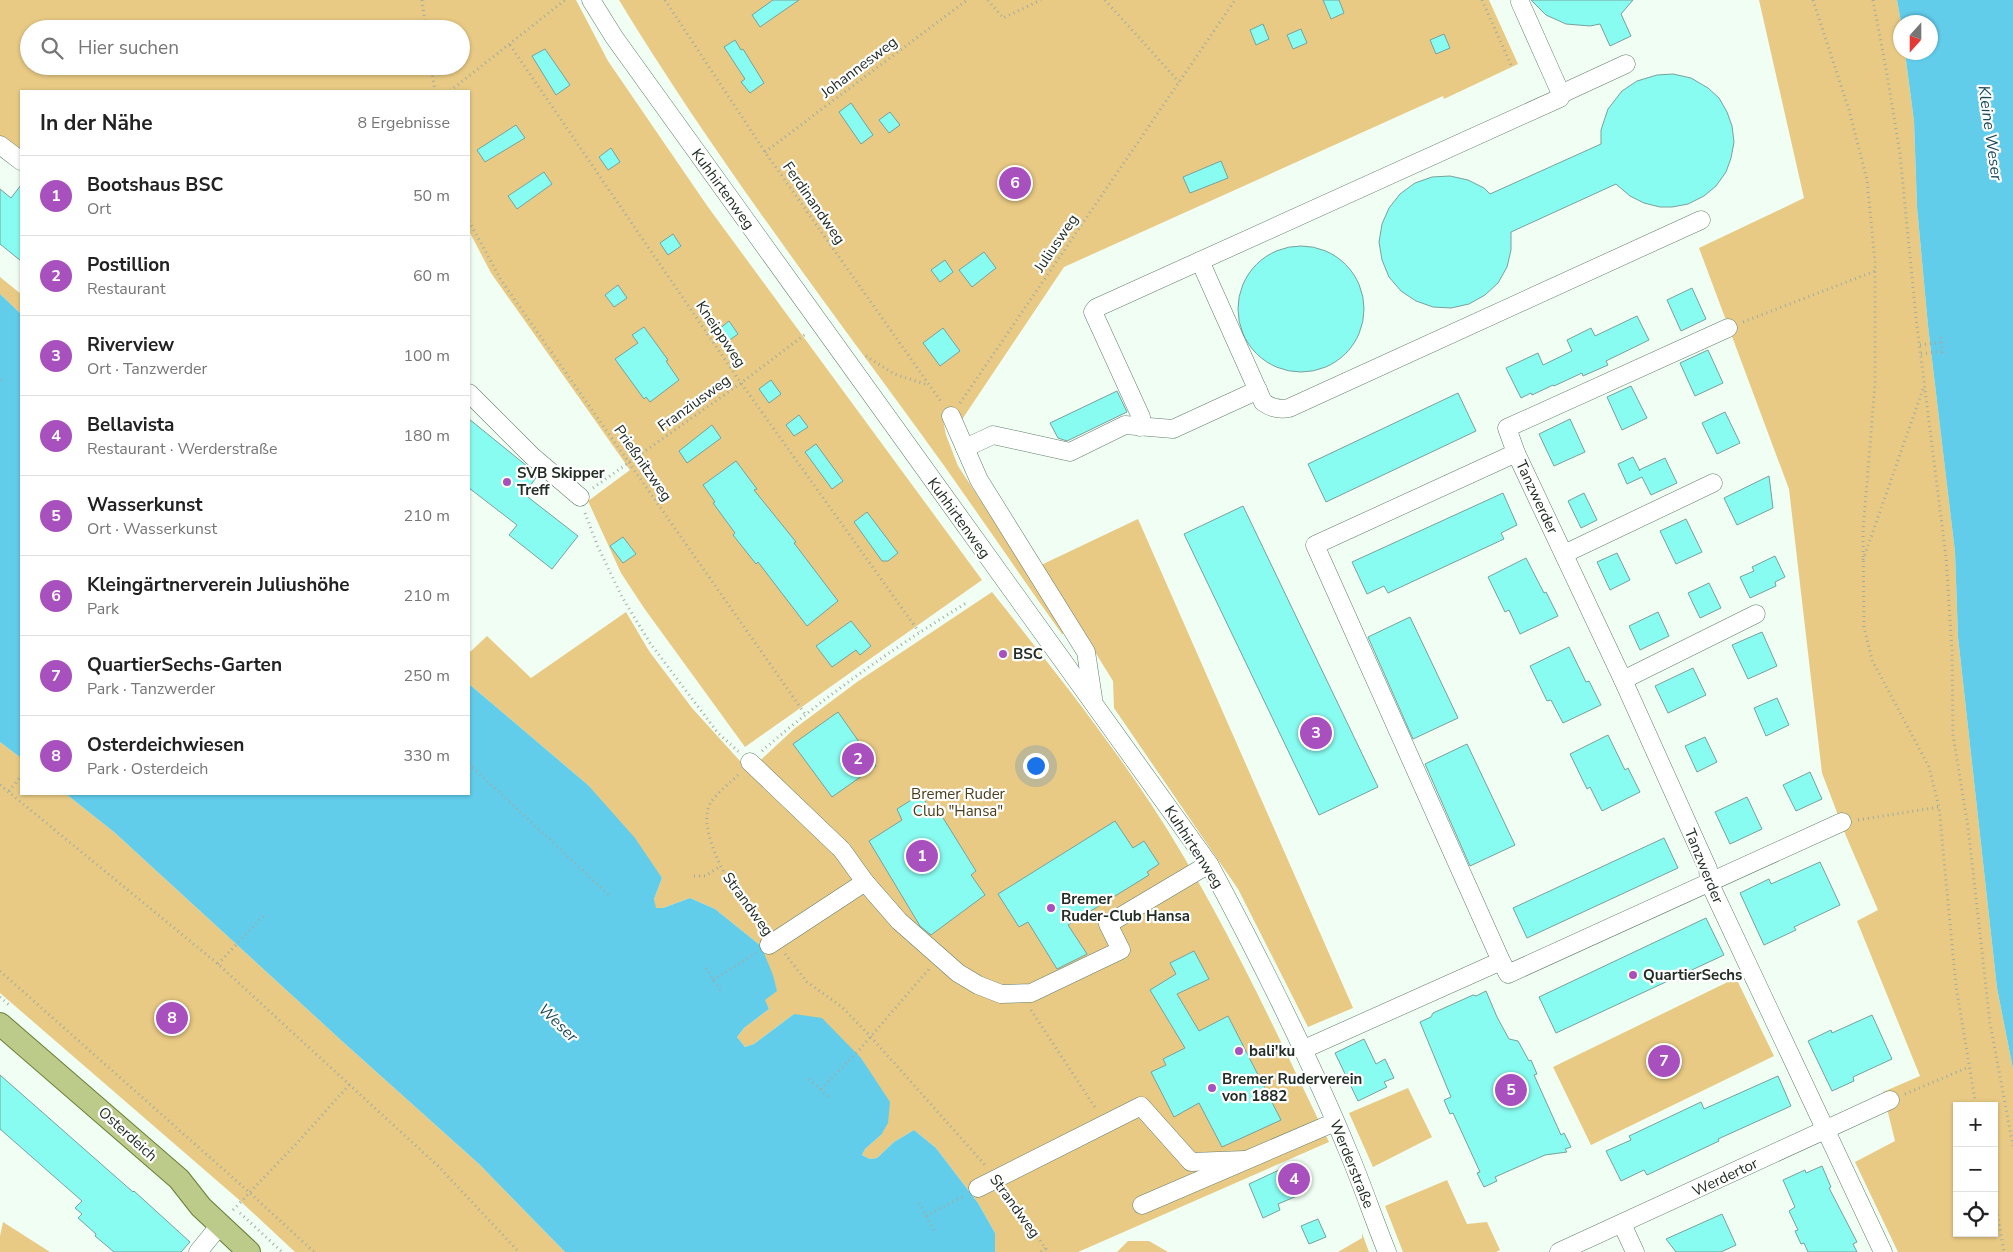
<!DOCTYPE html>
<html lang="de">
<meta charset="utf-8">
<style>
:root{--surface:#fff;--page:#f6f6f6;--text:#222;--muted:#767676;--line:#e0e0e0;--accent:#a850bd}
body{margin:0;font-family:"Nunito Sans",sans-serif;background:var(--page);color:var(--text)}
.controls{position:absolute;right:15px;bottom:15px;display:grid;overflow:hidden;border-radius:0px;box-shadow:0 1px 4px #0004}
.controls button{width:45px;height:45px;display:grid;place-items:center;padding:0;border:0;border-bottom:1px solid var(--line);background:var(--surface);color:var(--text);font:25px sans-serif}
.compass{position:absolute;left:1893px;top:15px;width:45px;height:45px;border-radius:50%;background:var(--surface);box-shadow:0 1px 4px #0004;rotate:201deg}
.you{position:absolute;left:1035px;top:765px;width:18px;height:18px;margin:-12px;border:4px solid #fff;border-radius:50%;background:#1a73e8;box-shadow:0 0 0 8px #1a73e833}
.badge{display:grid;place-items:center;width:32px;height:32px;border-radius:50%;background:var(--accent);color:#fff;font-size:16px;font-weight:700}
.pin{position:absolute;translate:-50% -50%;border:2px solid #fff;box-shadow:0 1px 5px #0006}
.list{margin:0;padding:0;list-style:none}
h2{display:flex;justify-content:space-between;align-items:center;height:65px;margin:0;padding:0 20px;font-size:21px}
h2 small{font-size:16px;font-weight:400;color:var(--muted)}
.list li{display:grid;grid-template-columns:32px 1fr auto;gap:15px;align-items:center;box-sizing:border-box;height:80px;padding:0 20px;border-top:1px solid var(--line)}
.list b{display:block;font-size:19px;white-space:nowrap}
.list p{margin:0;font-size:16px;white-space:nowrap;color:var(--muted)}
.list em{font-size:16px;font-style:normal;color:var(--muted)}
.icon{flex:none;width:28px;height:28px;fill:none;stroke:currentColor;stroke-width:2;stroke-linecap:round;stroke-linejoin:round}
.map{position:relative;flex:none;width:2013px;height:1252px;overflow:hidden}
.search{position:absolute;background:var(--surface);box-shadow:0 1px 4px #0004;left:20px;top:20px;width:450px;height:55px;display:flex;align-items:center;gap:12px;box-sizing:border-box;padding:0 18px;border-radius:28px;color:var(--muted);font-size:19px}
.panel{position:absolute;background:var(--surface);box-shadow:0 1px 4px #0004;left:20px;top:90px;width:450px;height:705px;border-radius:0px}
.map>svg:first-child{display:block}
.green{fill:#e8ca84;fill-rule:evenodd}
.water{fill:#62cceb}
.building{fill:#89fcf1;stroke:#78a19c}
.lines{fill:none;stroke-linecap:round;stroke-linejoin:round}
.minor-casing{stroke:#627e6a;stroke-width:19}
.major-casing{stroke:#697d33;stroke-width:24}
.path{stroke:#9faca2;stroke-width:3;stroke-dasharray:1 4;stroke-linecap:butt}
.minor{stroke:#fff;stroke-width:18}
.major{stroke:#bccb89;stroke-width:22}
.poi-dot{fill:#a850bd;stroke:#fff;stroke-width:2}
.labels{text-anchor:middle;dominant-baseline:central;stroke-width:4.5;stroke-linejoin:round;paint-order:stroke}
.street-label{font-size:15px;fill:#222e25;stroke:#fff}
.poi-label{font-size:15px;font-weight:bold;fill:#222e25;stroke:#fff;text-anchor:start}
.park-label{font-size:15px;fill:#493c18;stroke:#fff}
.water-label{font-size:16px;font-style:italic;fill:#1d4c59;stroke:#fff}
</style>
<div class="map">
<svg width="2013" height="1252" viewBox="0 0 2013 1252">
<rect width="100%" height="100%" fill="#f1fef4"/>
<g class="green">
<path d="M0 0H576L608 61 708 207 982 580 745 747 644 608 621 573 588 501 630 470 491 273 469 231V91H21V155L0 141ZM29 29H461V66H29Z"/>
<path d="M619 0H1489L1518 64 1444 99 1443 96 1064 267 961 421 943 420 946 435 958 466 1067 632 1062 634C1014 567 968 498 919 431 816 290 710 150 619 0Z"/>
<path d="M1759 0H1897L1901 22 1900 52 1905 53 1914 121 1917 207 1928 326 1955 552 1958 637 1997 988 2013 1069V1252H1898L1855 1162 1895 1141 1883 1092 1920 1076 1857 921 1878 910 1846 836 1822 773 1789 489 1699 248 1804 198ZM1957 1106H1994V1233H1957Z"/>
<polygon points="0,277 21,294 21,314 0,294"/>
<polygon points="1138,519 1353,1008 1308,1027 1238,889 1114,708 1113,681 1041,565"/>
<path d="M992 592C1047 661 1102 730 1151 804 1221 911 1274 1028 1329 1142L1078 1252H995V1233L978 1203 936 1148 914 1130 894 1142 877 1158 870 1159 862 1155 865 1149 881 1135 794 1014 754 1044 745 1047 737 1037 744 1028 769 1009 764 1000 761 946 715 909 690 898 663 908H655L654 899 662 878 588 785 469 684V653L487 636 531 678 626 612 649 651 692 708 749 771 794 729 857 682Z"/>
<polygon points="0,742 21,758 21,794 66,794 114,832 343,1042 479,1164 565,1252 295,1252 237,1198 0,993"/>
<polygon points="1736,978 1774,1056 1591,1145 1553,1067"/>
<polygon points="1408,1088 1432,1137 1373,1167 1349,1113"/>
<polygon points="1447,1180 1467,1224 1487,1222 1500,1250 1496,1252 1403,1252 1385,1206"/>
<polygon points="3,1222 50,1252 0,1252 0,1236"/>
<polygon points="1362,1233 1369,1252 1338,1252 1362,1238"/>
<polygon points="1128,1241 1149,1241 1168,1252 1117,1252"/>
</g>
<g class="water">
<polygon points="1897,0 2013,0 2013,1069 1997,988 1958,637 1955,552 1928,326 1917,207 1914,121 1905,53 1930,52 1930,22 1901,22"/>
<polygon points="0,294 21,314 21,758 0,742"/>
<polygon points="469,684 588,785 635,838 662,878 654,899 656,908 663,908 690,898 715,909 761,946 773,975 777,991 765,1000 769,1009 744,1028 737,1037 745,1047 754,1044 794,1014 822,1018 861,1058 890,1102 888,1123 881,1135 865,1149 862,1155 870,1159 877,1158 894,1142 914,1130 936,1148 978,1203 995,1233 995,1252 565,1252 479,1164 343,1042 114,832 66,794 469,794"/>
</g>
<g class="building">
<polygon points="773,0 799,0 760,27 752,15"/>
<polygon points="1323,0 1339,0 1344,13 1331,19"/>
<polygon points="1531,0 1633,0 1621,14 1631,36 1610,46 1600,24 1590,26 1566,24 1546,15"/>
<polygon points="1263,24 1269,39 1256,45 1250,30"/>
<polygon points="1301,29 1307,43 1293,49 1287,35"/>
<polygon points="1444,34 1450,48 1436,54 1430,40"/>
<polygon points="735,40 741,50 743,49 764,83 750,93 741,82 745,79 724,47"/>
<polygon points="545,49 570,85 556,95 532,56"/>
<polygon points="1673,74 1691,78 1708,88 1719,98 1727,112 1732,126 1734,142 1731,158 1726,172 1716,186 1704,196 1688,204 1672,207 1660,207 1644,203 1630,196 1616,184 1511,232 1511,250 1507,267 1498,283 1485,295 1469,304 1451,308 1433,307 1416,301 1401,291 1389,277 1382,260 1379,242 1382,224 1389,208 1400,194 1415,183 1432,177 1450,176 1468,180 1484,188 1490,194 1601,144 1601,130 1608,109 1622,91 1637,81 1657,75"/>
<polygon points="851,103 873,135 861,144 839,112"/>
<polygon points="890,112 900,125 889,133 879,120"/>
<polygon points="516,125 525,138 485,162 477,150"/>
<polygon points="611,148 620,162 608,170 599,157"/>
<polygon points="1221,161 1228,178 1190,193 1183,177"/>
<polygon points="544,172 552,184 517,209 508,196"/>
<polygon points="21,185 21,261 0,244 0,189 11,198"/>
<polygon points="673,234 681,246 668,255 660,243"/>
<circle cx="1301" cy="309" r="63"/>
<polygon points="984,252 996,268 972,287 959,270"/>
<polygon points="945,260 953,272 940,282 931,270"/>
<polygon points="618,285 627,298 614,307 605,295"/>
<polygon points="1692,288 1706,319 1681,331 1667,300"/>
<polygon points="1637,316 1649,340 1606,361 1608,365 1583,376 1582,373 1554,386 1553,385 1532,395 1531,393 1521,398 1506,368 1538,353 1543,365 1572,351 1567,340 1591,328 1595,336"/>
<polygon points="729,321 738,334 727,342 718,330"/>
<polygon points="644,327 668,360 666,361 679,380 650,402 646,397 644,399 615,359 638,343 632,335"/>
<polygon points="943,328 960,351 940,366 923,343"/>
<polygon points="1708,350 1723,383 1695,396 1680,363"/>
<polygon points="771,380 781,394 769,403 759,389"/>
<polygon points="1631,386 1647,418 1622,430 1607,397"/>
<polygon points="1117,391 1127,412 1067,441 1058,438 1050,423"/>
<polygon points="1458,393 1476,431 1326,502 1308,464"/>
<polygon points="1725,412 1740,443 1717,454 1702,423"/>
<polygon points="799,415 808,427 794,436 786,425"/>
<polygon points="469,419 538,475 524,494 578,536 552,569 509,535 517,525 469,488"/>
<polygon points="1570,419 1585,452 1554,466 1539,434"/>
<polygon points="712,425 721,438 687,463 679,451"/>
<polygon points="816,444 843,481 832,489 805,452"/>
<polygon points="1633,457 1640,471 1639,470 1665,458 1677,483 1651,495 1642,477 1627,484 1618,464"/>
<polygon points="736,461 757,489 754,490 796,542 794,543 838,601 807,626 758,562 756,564 733,535 735,533 713,503 715,502 703,485"/>
<polygon points="1769,476 1773,508 1737,525 1724,498"/>
<polygon points="1503,493 1517,525 1501,533 1504,539 1388,593 1384,586 1367,594 1352,562"/>
<polygon points="1584,493 1597,520 1581,528 1568,501"/>
<polygon points="1243,506 1378,787 1319,815 1184,534"/>
<polygon points="867,512 898,553 888,561 882,561 854,522"/>
<polygon points="1686,519 1702,552 1676,564 1660,531"/>
<polygon points="623,537 636,554 623,563 610,546"/>
<polygon points="1617,553 1630,580 1610,590 1597,562"/>
<polygon points="1775,556 1785,577 1775,582 1776,586 1750,598 1740,577 1754,571 1752,567"/>
<polygon points="1526,558 1544,593 1546,592 1558,616 1520,634 1509,610 1505,612 1488,577"/>
<polygon points="1709,583 1721,608 1700,618 1688,593"/>
<polygon points="1658,612 1669,636 1640,650 1629,626"/>
<polygon points="1410,617 1458,718 1413,739 1368,637"/>
<polygon points="851,621 871,646 860,655 856,650 832,667 816,646"/>
<polygon points="1762,632 1777,666 1748,679 1732,645"/>
<polygon points="1569,647 1586,682 1589,681 1601,705 1563,723 1551,700 1547,701 1530,666"/>
<polygon points="1693,668 1706,695 1668,713 1655,686"/>
<polygon points="1777,698 1789,725 1766,736 1754,708"/>
<polygon points="838,712 876,766 832,797 793,744"/>
<polygon points="1608,735 1625,770 1628,768 1640,792 1602,811 1590,787 1587,789 1570,754"/>
<polygon points="1705,737 1717,762 1697,772 1685,746"/>
<polygon points="1467,744 1515,845 1470,866 1425,764"/>
<polygon points="1810,772 1822,799 1796,811 1783,785"/>
<polygon points="921,794 934,817 940,813 976,871 971,875 985,895 931,935 920,926 869,841 902,820 897,809"/>
<polygon points="1747,797 1762,829 1730,844 1715,812"/>
<polygon points="1115,821 1133,848 1144,841 1159,864 1147,872 1149,875 1068,925 1087,954 1057,969 1028,922 1019,927 998,894"/>
<polygon points="1664,838 1678,868 1527,938 1513,908"/>
<polygon points="1820,862 1840,905 1794,927 1796,930 1764,945 1740,893 1769,879 1771,884"/>
<polygon points="1706,918 1724,955 1556,1033 1539,997"/>
<polygon points="1194,951 1209,979 1177,994 1199,1031 1228,1016 1281,1120 1222,1147 1199,1103 1174,1117 1151,1072 1166,1065 1163,1059 1185,1048 1150,990 1176,974 1170,963"/>
<polygon points="1486,991 1497,1017 1509,1039 1518,1041 1529,1061 1531,1060 1537,1074 1534,1075 1561,1135 1564,1133 1571,1147 1565,1149 1567,1152 1545,1155 1495,1177 1497,1181 1484,1187 1477,1173 1480,1172 1453,1113 1450,1114 1444,1100 1451,1097 1420,1022 1431,1017 1433,1013 1473,995 1476,996"/>
<polygon points="1872,1015 1892,1059 1853,1077 1854,1081 1832,1091 1808,1041 1831,1030 1832,1033"/>
<polygon points="1364,1039 1376,1064 1385,1059 1394,1078 1384,1082 1387,1087 1358,1101 1335,1053"/>
<polygon points="0,1075 133,1192 134,1191 190,1242 181,1252 114,1252 95,1236 96,1234 78,1218 82,1214 75,1208 82,1201 0,1129"/>
<polygon points="1778,1076 1791,1106 1718,1139 1719,1141 1647,1175 1644,1170 1621,1181 1606,1151 1631,1140 1629,1136 1701,1102 1704,1109"/>
<polygon points="1292,1164 1296,1172 1301,1170 1309,1188 1303,1190 1304,1193 1278,1204 1280,1210 1263,1218 1249,1184"/>
<polygon points="1822,1166 1831,1187 1829,1188 1857,1242 1853,1244 1857,1252 1808,1252 1804,1243 1801,1244 1795,1231 1798,1230 1789,1211 1795,1207 1783,1180 1805,1170 1806,1173"/>
<polygon points="1722,1214 1736,1245 1721,1252 1676,1252 1666,1239"/>
<polygon points="1318,1219 1326,1237 1309,1244 1301,1226"/>
</g>
<g class="lines">
<g class="minor-casing">
<g id="minor">
<path d="M591 0 614 37 1209 864C1260 959 1309 1056 1350 1156 1363 1187 1374 1220 1387 1252"/>
<polyline points="1561,94 1626,64"/>
<polyline points="0,145 21,161"/>
<path d="M1200 261 1263 402C1271 408 1279 410 1289 408L1701 220"/>
<polyline points="469,393 532,456 580,497"/>
<polyline points="951,416 979,480 1086,652 1093,698"/>
<polyline points="1140,427 1141,417 1093,312 1096,308 1560,98 1561,94 1520,2"/>
<polyline points="965,448 993,435 1070,452 1125,425 1173,429 1258,390"/>
<polyline points="1516,453 1507,428 1728,328"/>
<polyline points="1564,554 1713,483"/>
<polyline points="1623,680 1756,614"/>
<polyline points="750,762 842,850 865,882"/>
<polyline points="769,945 865,882 899,921 958,973 978,985 1001,994 1031,993 1121,950 1108,924 1209,864"/>
<polyline points="1501,961 1315,545 1516,453 1623,680 1708,869 1709,882 1883,1252"/>
<polyline points="1302,1050 1501,961 1508,974 1842,822"/>
<polyline points="978,1188 1141,1106 1191,1162 1245,1160"/>
<polyline points="1142,1205 1335,1122"/>
<polyline points="1622,1224 1635,1252"/>
<polyline points="198,1252 220,1225"/>
<polyline points="1559,1252 1890,1100"/>
</g>
</g>
<g class="major-casing">
<polyline id="major" points="0,1024 179,1179 201,1207 249,1252"/>
</g>
<g class="path">
<polyline points="422,0 426,29"/>
<polyline points="665,0 765,152 942,403"/>
<polyline points="988,0 1003,18 1041,0"/>
<polyline points="1105,0 1179,82"/>
<polyline points="1482,0 1512,67"/>
<polyline points="1813,0 1849,110 1867,180 1875,262 1875,384 1863,531 1864,627 1872,660 1929,767 1939,807 1956,986 1976,1106"/>
<polyline points="1873,0 1887,74 1900,154 1916,318 1946,557 1952,650 1953,735 1968,827 1990,1023 2013,1146"/>
<polyline points="510,45 741,383 919,632"/>
<polyline points="431,66 435,91"/>
<polyline points="450,91 565,0"/>
<polyline points="765,152 967,0"/>
<polyline points="469,221 501,280 805,714"/>
<polyline points="1743,322 1875,271"/>
<polyline points="1941,337 1943,356"/>
<polyline points="1920,345 1942,342"/>
<polyline points="1921,354 1943,351"/>
<polyline points="866,356 894,374 928,385"/>
<polyline points="0,380 3,382"/>
<polyline points="960,403 1235,0"/>
<polyline points="593,488 741,383 807,333"/>
<polyline points="585,513 598,547 622,597 650,643 718,733 739,752"/>
<polyline points="1863,560 1924,386"/>
<path d="M762 751C826 695 896 646 968 602"/>
<polyline points="469,764 609,895"/>
<path d="M738 775C730 783 718 792 711 802 697 824 722 873 736 891 746 904 756 915 765 927"/>
<polyline points="0,785 218,964 438,1166 519,1252"/>
<polyline points="9,791 21,776"/>
<polyline points="1858,820 1939,807"/>
<polyline points="694,876 705,876 721,866"/>
<polyline points="785,954 807,982 842,1007 871,1037 985,1165"/>
<polyline points="218,964 265,914"/>
<polyline points="706,968 721,992"/>
<polyline points="0,971 250,1193 314,1252"/>
<polyline points="713,980 756,953"/>
<polyline points="0,997 9,1005"/>
<polyline points="1031,1010 1096,1109"/>
<polyline points="809,1079 831,1099"/>
<polyline points="821,1089 860,1049 929,969"/>
<polyline points="1905,1094 1969,1067"/>
<polyline points="1006,1191 1048,1252"/>
<polyline points="1994,1195 2004,1252"/>
<polyline points="919,1203 934,1230"/>
<polyline points="233,1210 297,1143 350,1084"/>
<polyline points="240,1213 282,1252"/>
<polyline points="926,1216 964,1196"/>
<polyline points="1041,1252 1045,1248"/>
</g>
<use href="#minor" class="minor"/>
<use href="#major" class="major"/>
</g>
<g class="poi-dot">
<circle cx="507" cy="482" r="5"/>
<circle cx="1003" cy="654" r="5"/>
<circle cx="1051" cy="908" r="5"/>
<circle cx="1633" cy="975" r="5"/>
<circle cx="1239" cy="1051" r="5"/>
<circle cx="1212" cy="1088" r="5"/>
</g>
<g class="labels">
<g class="street-label">
<text transform="translate(859 67) rotate(-37)">Johannesweg</text>
<text transform="translate(723 189) rotate(54)">Kuhhirtenweg</text>
<text transform="translate(814 203) rotate(55)">Ferdinandweg</text>
<text transform="translate(1056 243) rotate(-56)">Juliusweg</text>
<text transform="translate(721 334) rotate(56)">Kneippweg</text>
<text transform="translate(694 403) rotate(-36)">Franziusweg</text>
<text transform="translate(643 463) rotate(55)">Prießnitzweg</text>
<text transform="translate(1537 497) rotate(65)">Tanzwerder</text>
<text transform="translate(959 518) rotate(54)">Kuhhirtenweg</text>
<text transform="translate(1194 847) rotate(57)">Kuhhirtenweg</text>
<text transform="translate(1704 866) rotate(68)">Tanzwerder</text>
<text transform="translate(748 904) rotate(54)">Strandweg</text>
<text transform="translate(128 1134) rotate(42)">Osterdeich</text>
<text transform="translate(1352 1164) rotate(68)">Werderstraße</text>
<text transform="translate(1725 1177) rotate(-25)">Werdertor</text>
<text transform="translate(1015 1206) rotate(54)">Strandweg</text>
</g>
<g class="poi-label">
<text x="517" y="473">SVB Skipper<tspan x="517" dy="17">Treff</tspan></text>
<text x="1013" y="654">BSC</text>
<text x="1061" y="899">Bremer<tspan x="1061" dy="17">Ruder-Club Hansa</tspan></text>
<text x="1643" y="975">QuartierSechs</text>
<text x="1249" y="1051">bali'ku</text>
<text x="1222" y="1079">Bremer Ruderverein<tspan x="1222" dy="17">von 1882</tspan></text>
</g>
<g class="park-label">
<text x="958" y="794">Bremer Ruder<tspan x="958" dy="17">Club "Hansa"</tspan></text>
</g>
<g class="water-label">
<text transform="translate(1990 133) rotate(82)">Kleine Weser</text>
<text transform="translate(558 1023) rotate(44)">Weser</text>
</g>
</g>
</svg>
<div class="controls">
<button>+</button>
<button>−</button>
<button><svg class="icon" aria-label="locate" viewBox="0 0 24 24"><circle cx="12" cy="12" r="6"/><path d="M12 2v4M12 18v4M2 12h4M18 12h4"/></svg></button>
</div>
<svg class="compass" viewBox="-18 -18 36 36"><path d="M0-13l5 13h-10z" fill="#e53935"/><path d="M0 13l5-13h-10z" fill="#767676"/></svg>
<div class="you"></div>
<div class="pin badge" style="left:922px;top:856px">1</div>
<div class="pin badge" style="left:858px;top:759px">2</div>
<div class="pin badge" style="left:1316px;top:733px">3</div>
<div class="pin badge" style="left:1294px;top:1179px">4</div>
<div class="pin badge" style="left:1511px;top:1090px">5</div>
<div class="pin badge" style="left:1015px;top:183px">6</div>
<div class="pin badge" style="left:1664px;top:1061px">7</div>
<div class="pin badge" style="left:172px;top:1018px">8</div>
<div class="search"><svg class="icon" aria-label="search" viewBox="0 0 24 24"><circle cx="10" cy="10" r="6"/><path d="M15 15l6 6"/></svg>Hier suchen</div>
<section class="panel">
<h2>In der Nähe<small>8 Ergebnisse</small></h2>
<ul class="list">
<li><span class="badge">1</span><div><b>Bootshaus BSC</b><p>Ort</p></div><em>50 m</em></li>
<li><span class="badge">2</span><div><b>Postillion</b><p>Restaurant</p></div><em>60 m</em></li>
<li><span class="badge">3</span><div><b>Riverview</b><p>Ort · Tanzwerder</p></div><em>100 m</em></li>
<li><span class="badge">4</span><div><b>Bellavista</b><p>Restaurant · Werderstraße</p></div><em>180 m</em></li>
<li><span class="badge">5</span><div><b>Wasserkunst</b><p>Ort · Wasserkunst</p></div><em>210 m</em></li>
<li><span class="badge">6</span><div><b>Kleingärtnerverein Juliushöhe</b><p>Park</p></div><em>210 m</em></li>
<li><span class="badge">7</span><div><b>QuartierSechs-Garten</b><p>Park · Tanzwerder</p></div><em>250 m</em></li>
<li><span class="badge">8</span><div><b>Osterdeichwiesen</b><p>Park · Osterdeich</p></div><em>330 m</em></li>
</ul>
</section>
</div>
